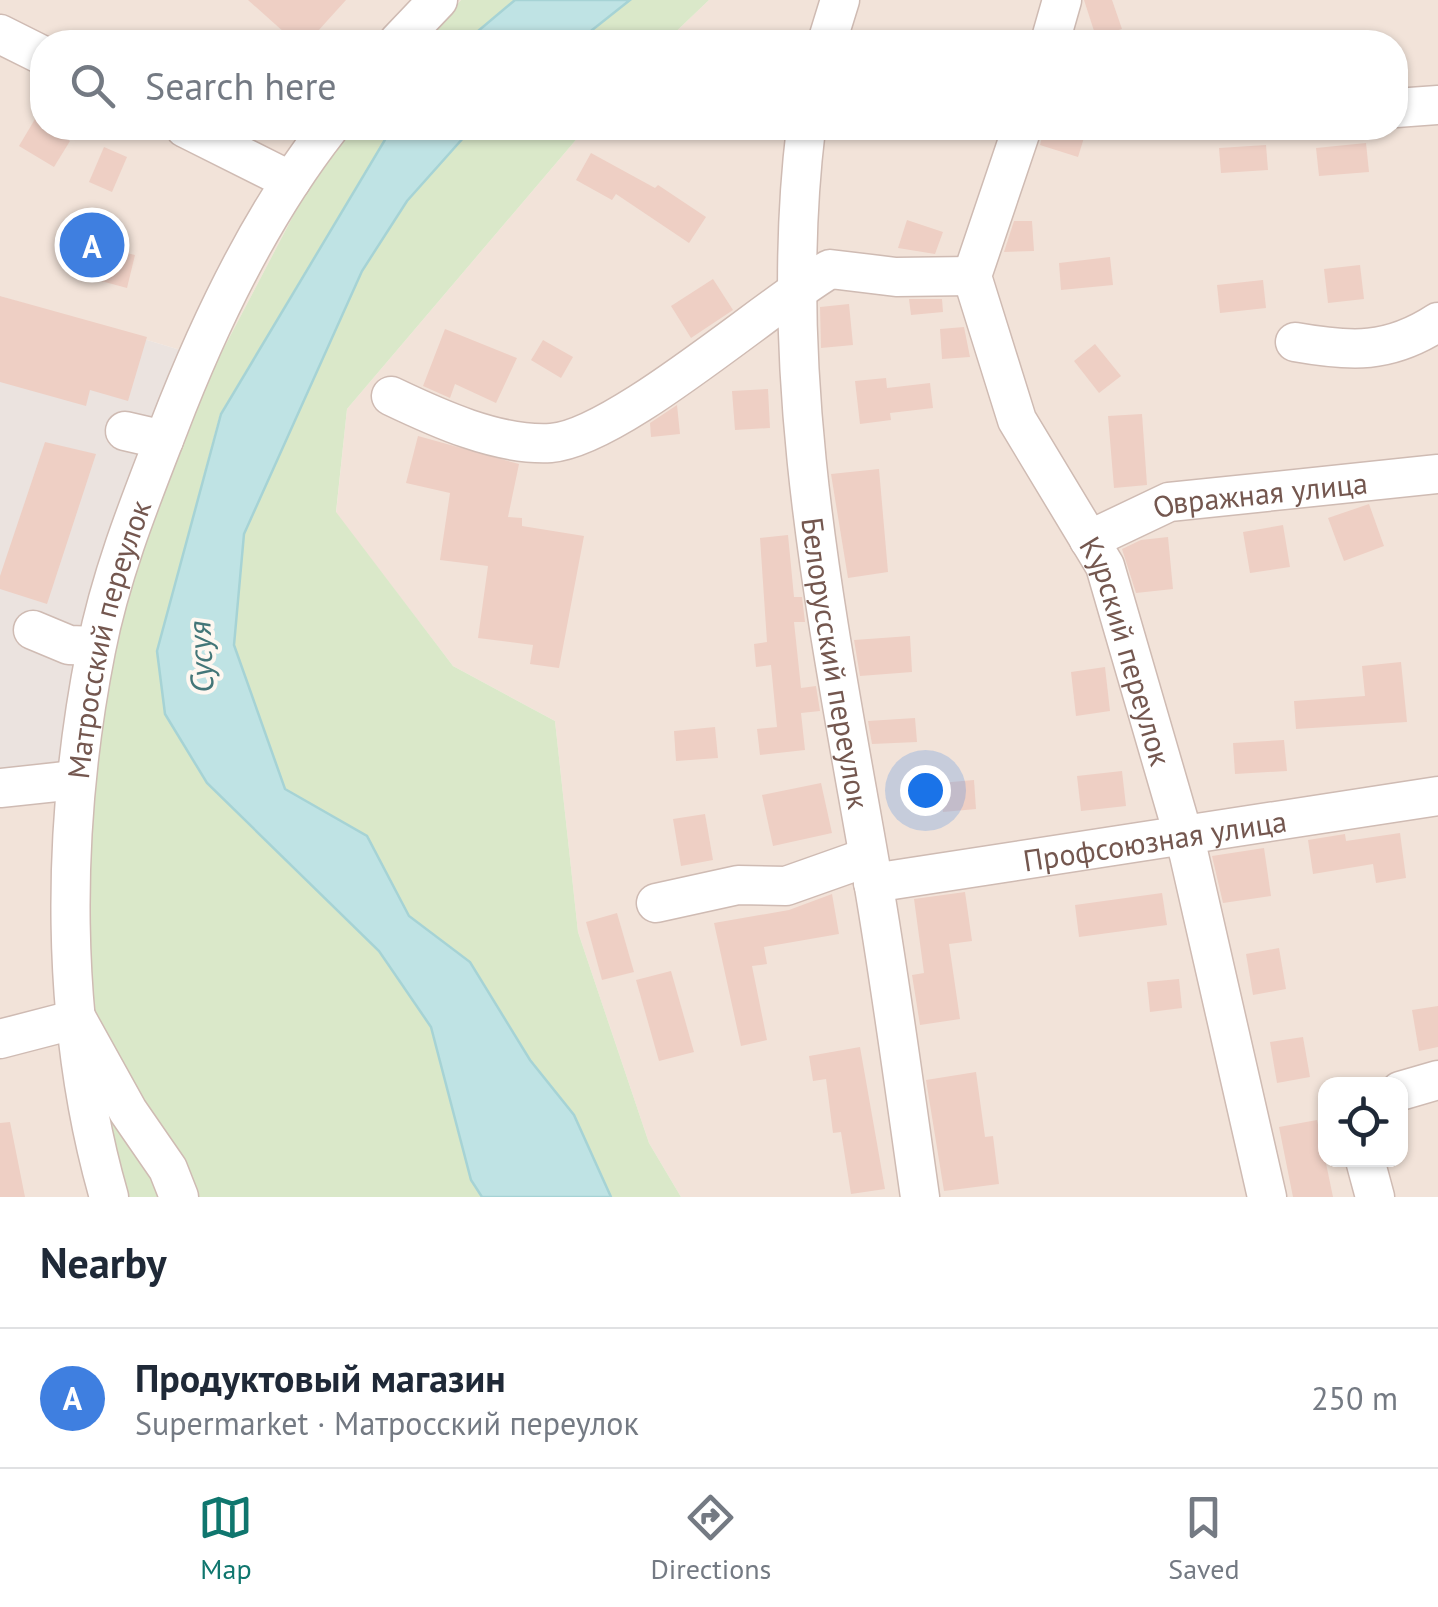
<!DOCTYPE html>
<meta charset="utf-8">
<style>
:root{--surface:#fff;--page:#f2f2f3;--text:#1f2937;--muted:#747a83;--line:#e0e1e3;--accent:#0f766e}
body{margin:0;font-family:"PT Sans",sans-serif;background:var(--page);color:var(--text)}
.controls{position:absolute;right:30px;bottom:30px;display:grid;overflow:hidden;border-radius:20px;box-shadow:0 2px 8px #0004}
.controls button{width:90px;height:90px;display:grid;place-items:center;padding:0;border:0;border-bottom:2px solid var(--line);background:var(--surface);color:var(--text);font:50px sans-serif}
.you{position:absolute;left:925px;top:790px;width:35px;height:35px;margin:-25px;border:8px solid #fff;border-radius:50%;background:#1a73e8;box-shadow:0 0 0 15px #1a73e833}
.badge{display:grid;place-items:center;width:65px;height:65px;border-radius:50%;background:var(--accent);color:#fff;font-size:32px;font-weight:700}
.pin{position:absolute;translate:-50% -50%;border:5px solid #fff;box-shadow:0 2px 10px #0006}
.list{margin:0;padding:0;list-style:none}
h2{display:flex;justify-content:space-between;align-items:center;height:130px;margin:0;padding:0 40px;font-size:42px}
h2 small{font-size:32px;font-weight:400;color:var(--muted)}
.list li{display:grid;grid-template-columns:65px 1fr auto;gap:30px;align-items:center;box-sizing:border-box;height:140px;padding:0 40px;border-top:2px solid var(--line)}
.list b{display:block;font-size:38px;white-space:nowrap}
.list p{margin:0;font-size:32px;white-space:nowrap;color:var(--muted)}
.list em{font-size:32px;font-style:normal;color:var(--muted)}
.icon{flex:none;width:55px;height:55px;fill:none;stroke:currentColor;stroke-width:2;stroke-linecap:round;stroke-linejoin:round}
.map{position:relative;flex:none;width:1438px;height:1197px;overflow:hidden}
.search{position:absolute;background:var(--surface);box-shadow:0 2px 8px #0004;left:30px;right:30px;top:30px;height:110px;display:flex;align-items:center;gap:25px;box-sizing:border-box;padding:0 35px;border-radius:40px;color:var(--muted);font-size:38px}
.sheet{height:270px;background:var(--surface)}
nav{display:flex;justify-content:space-around;align-items:center;box-sizing:border-box;height:140px;border-top:2px solid var(--line);background:var(--surface);font-size:28px;color:var(--muted)}
nav a{display:grid;justify-items:center;gap:5px}
nav .on{color:var(--accent)}
.map>svg:first-child{display:block}
.residential{fill:#f2e3d9;fill-rule:evenodd}
.industrial{fill:#ebe3df}
.green{fill:#dae8c9}
.water{fill:#bfe3e4;stroke:#a6d3d5;stroke-width:2.5}
.building{fill:#eecfc4}
.lines{fill:none;stroke-linecap:round;stroke-linejoin:round}
.minor-casing{stroke:#cfbbb3;stroke-width:41}
.minor{stroke:#fff;stroke-width:38}
.labels{text-anchor:middle;dominant-baseline:central;stroke-width:8;stroke-linejoin:round;paint-order:stroke}
.street-label{font-size:30px;fill:#74574f;stroke:#fef7f0}
.water-label{font-size:32px;font-style:italic;fill:#437678;stroke:#fef7f0}
</style>
<div class="map">
<svg width="1438" height="1197" viewBox="0 0 1438 1197">
<rect width="100%" height="100%" fill="#fbf2ea"/>
<g class="residential">
<polygon points="0,0 461,0 424,42 42,42 42,128 350,128 324,157 217,361 0,296"/>
<path d="M709 0H1438V1197H681L649 1143 578 932 555 721 453 666 336 513 347 409 586 128H1396V42H665ZM1326 1084H1400V1160H1326Z"/>
<polygon points="98,762 109,1197 0,1197 0,772"/>
</g>
<polygon class="industrial" points="0,296 217,361 148,524 98,762 0,772"/>
<g class="green">
<polygon points="461,0 515,0 465,42 424,42"/>
<polygon points="630,0 709,0 665,42 577,42"/>
<polygon points="350,128 392,128 220,414 157,651 165,714 207,783 379,951 432,1028 471,1180 482,1197 109,1197 69,932 113,644 148,523 217,361 324,157"/>
<polygon points="472,128 586,128 347,409 336,512 453,666 555,721 578,932 649,1143 681,1197 611,1197 574,1115 530,1060 470,962 409,916 367,836 285,789 234,645 244,534 362,271 407,201"/>
</g>
<g class="water">
<polygon points="515,0 630,0 577,42 465,42"/>
<polygon points="392,128 472,128 407,201 362,271 244,534 234,645 285,789 367,836 409,916 470,962 530,1060 574,1115 611,1197 482,1197 471,1180 431,1027 379,951 207,783 165,714 157,651 221,414"/>
</g>
<g class="building">
<polygon points="248,0 346,0 308,42 295,42"/>
<polygon points="1084,0 1112,0 1122,29 1096,37"/>
<polygon points="35,119 70,141 54,167 19,146"/>
<polygon points="1044,128 1087,128 1078,157 1040,145"/>
<polygon points="1366,143 1369,172 1319,176 1316,148"/>
<polygon points="1266,145 1268,170 1221,173 1219,148"/>
<polygon points="104,147 127,157 112,192 89,182"/>
<polygon points="591,153 655,188 658,185 706,217 689,243 616,194 612,200 576,180"/>
<polygon points="907,220 943,232 935,254 898,248"/>
<polygon points="1014,221 1032,221 1034,251 1004,252"/>
<polygon points="110,249 135,255 127,288 101,281"/>
<polygon points="1110,257 1113,285 1061,290 1059,263"/>
<polygon points="1360,265 1364,299 1328,303 1324,269"/>
<polygon points="713,279 733,310 691,338 671,306"/>
<polygon points="1263,280 1266,308 1220,313 1217,285"/>
<polygon points="0,296 147,337 128,401 90,390 86,406 0,382"/>
<polygon points="909,299 942,299 943,312 911,315"/>
<polygon points="849,304 853,345 821,348 820,307"/>
<polygon points="964,327 970,357 942,359 940,329"/>
<polygon points="445,329 517,358 496,403 455,384 450,398 423,386"/>
<polygon points="543,340 573,357 561,378 531,360"/>
<polygon points="1095,344 1121,376 1099,393 1074,361"/>
<polygon points="886,378 887,388 930,383 933,408 890,413 891,420 860,424 855,381"/>
<polygon points="768,389 770,428 735,430 732,391"/>
<polygon points="677,405 680,434 651,437 650,423"/>
<polygon points="1142,414 1147,485 1114,488 1108,416"/>
<polygon points="418,436 519,464 508,517 522,518 522,526 584,536 559,668 530,664 533,645 478,638 488,566 440,560 450,493 406,483"/>
<polygon points="45,442 96,454 47,604 0,589 0,576"/>
<polygon points="879,469 888,572 848,578 831,474"/>
<polygon points="1369,504 1384,546 1344,561 1328,518"/>
<polygon points="1283,525 1290,567 1250,573 1243,532"/>
<polygon points="788,535 794,597 802,597 805,622 794,622 801,688 816,686 820,711 801,713 805,750 760,755 757,729 777,727 771,665 756,667 754,644 767,642 760,538"/>
<polygon points="1168,537 1173,589 1136,593 1122,549 1141,540"/>
<polygon points="910,636 912,672 860,676 854,640"/>
<polygon points="1401,662 1407,722 1296,729 1294,701 1365,696 1362,666"/>
<polygon points="1105,667 1110,711 1076,716 1071,672"/>
<polygon points="915,718 917,742 872,744 868,721"/>
<polygon points="715,727 718,758 676,761 674,731"/>
<polygon points="1284,740 1287,771 1235,774 1233,743"/>
<polygon points="1122,771 1126,806 1081,811 1077,776"/>
<polygon points="974,780 976,809 943,812 940,783"/>
<polygon points="821,783 832,833 773,846 762,795"/>
<polygon points="705,814 713,860 681,866 673,819"/>
<polygon points="1400,833 1406,878 1376,883 1373,864 1313,874 1308,840 1345,834 1346,841"/>
<polygon points="1264,848 1271,896 1223,903 1212,856"/>
<polygon points="965,892 972,941 949,944 960,1019 920,1025 912,975 924,973 914,899"/>
<polygon points="1162,893 1167,925 1079,937 1075,905"/>
<polygon points="832,894 839,934 764,947 767,964 752,966 767,1040 741,1046 714,923 789,910"/>
<polygon points="617,913 634,972 602,980 586,922"/>
<polygon points="1279,948 1286,989 1253,995 1246,954"/>
<polygon points="671,971 694,1052 659,1061 636,980"/>
<polygon points="1179,979 1182,1008 1150,1012 1147,982"/>
<polygon points="1438,1006 1438,1047 1419,1051 1412,1010"/>
<polygon points="1303,1037 1310,1077 1277,1083 1270,1042"/>
<polygon points="860,1047 885,1189 851,1194 841,1132 833,1133 826,1079 813,1081 809,1056"/>
<polygon points="976,1072 985,1137 993,1136 999,1184 944,1191 926,1080"/>
<polygon points="1317,1120 1333,1197 1293,1197 1279,1127"/>
<polygon points="10,1122 25,1197 0,1197 0,1123"/>
</g>
<g class="lines">
<g class="minor-casing">
<g id="minor">
<polyline points="0,34 42,55"/>
<polyline points="398,42 438,0"/>
<polyline points="827,42 840,0"/>
<polyline points="1050,42 1062,0"/>
<polyline points="1396,108 1438,105"/>
<polyline points="185,128 291,181"/>
<path id="s1" d="M806 128C775 381 830 632 873 881 891 986 905 1092 920 1197"/>
<path id="s2" d="M1022 128 972 276 1017 420 1105 566 1189 855 1267 1197"/>
<path d="M1295 342C1351 352 1389 354 1438 322"/>
<path d="M391 396C437 418 498 446 551 443 617 438 764 308 830 269L896 277 972 276"/>
<polyline points="125,431 164,440"/>
<path id="s3" d="M1089 540 1169 502 1438 474"/>
<polyline points="33,630 69,645 96,646"/>
<polyline points="0,788 75,780"/>
<path id="s4" d="M873 883 1438 796"/>
<polyline points="656,903 738,885 786,886 868,857"/>
<polyline points="0,1039 77,1019 128,1111 168,1169 179,1197"/>
<polyline points="1400,1091 1438,1080"/>
<polyline points="1365,1160 1375,1197"/>
<path id="s5" d="M109 1197C59 1023 61 826 96 650 111 573 141 499 169 427 209 323 260 216 329 128"/>
</g>
</g>
<use href="#minor" class="minor"/>
</g>
<g class="labels">
<g class="street-label">
<text stroke="none"><textPath href="#s3" startOffset="180">Овражная улица</textPath></text>
<text stroke="none"><textPath href="#s5" startOffset="565">Матросский переулок</textPath></text>
<text stroke="none"><textPath href="#s2" startOffset="565">Курский переулок</textPath></text>
<text stroke="none"><textPath href="#s1" startOffset="538">Белорусский переулок</textPath></text>
<text stroke="none"><textPath href="#s4" startOffset="285">Профсоюзная улица</textPath></text>
</g>
<g class="water-label">
<text transform="translate(200 657) rotate(-93)">Сусуя</text>
</g>
</g>
</svg>
<div class="controls">
<button><svg class="icon" aria-label="locate" viewBox="0 0 24 24"><circle cx="12" cy="12" r="6"/><path d="M12 2v4M12 18v4M2 12h4M18 12h4"/></svg></button>
</div>
<div class="you"></div>
<div class="pin badge" style="left:92px;top:245px;background:#3f7fe0">A</div>
<div class="search"><svg class="icon" aria-label="search" viewBox="0 0 24 24"><circle cx="10" cy="10" r="6"/><path d="M15 15l6 6"/></svg>Search here</div>
</div>
<section class="sheet">
<h2>Nearby<small></small></h2>
<ul class="list">
<li><span class="badge" style="background:#3f7fe0">A</span><div><b>Продуктовый магазин</b><p>Supermarket · Матросский переулок</p></div><em>250 m</em></li>
</ul>
</section>
<nav>
<a class="on"><svg class="icon" aria-label="map" viewBox="0 0 24 24"><path d="M3 6l6-2 6 2 6-2v14l-6 2-6-2-6 2zM9 4v14M15 6v14"/></svg>Map</a>
<a><svg class="icon" aria-label="directions" viewBox="0 0 24 24"><path d="M12 3l9 9-9 9-9-9zM9 14v-3h6M13 9l2 2-2 2"/></svg>Directions</a>
<a><svg class="icon" aria-label="saved" viewBox="0 0 24 24"><path d="M7 4h10v16l-5-4-5 4z"/></svg>Saved</a>
</nav>
